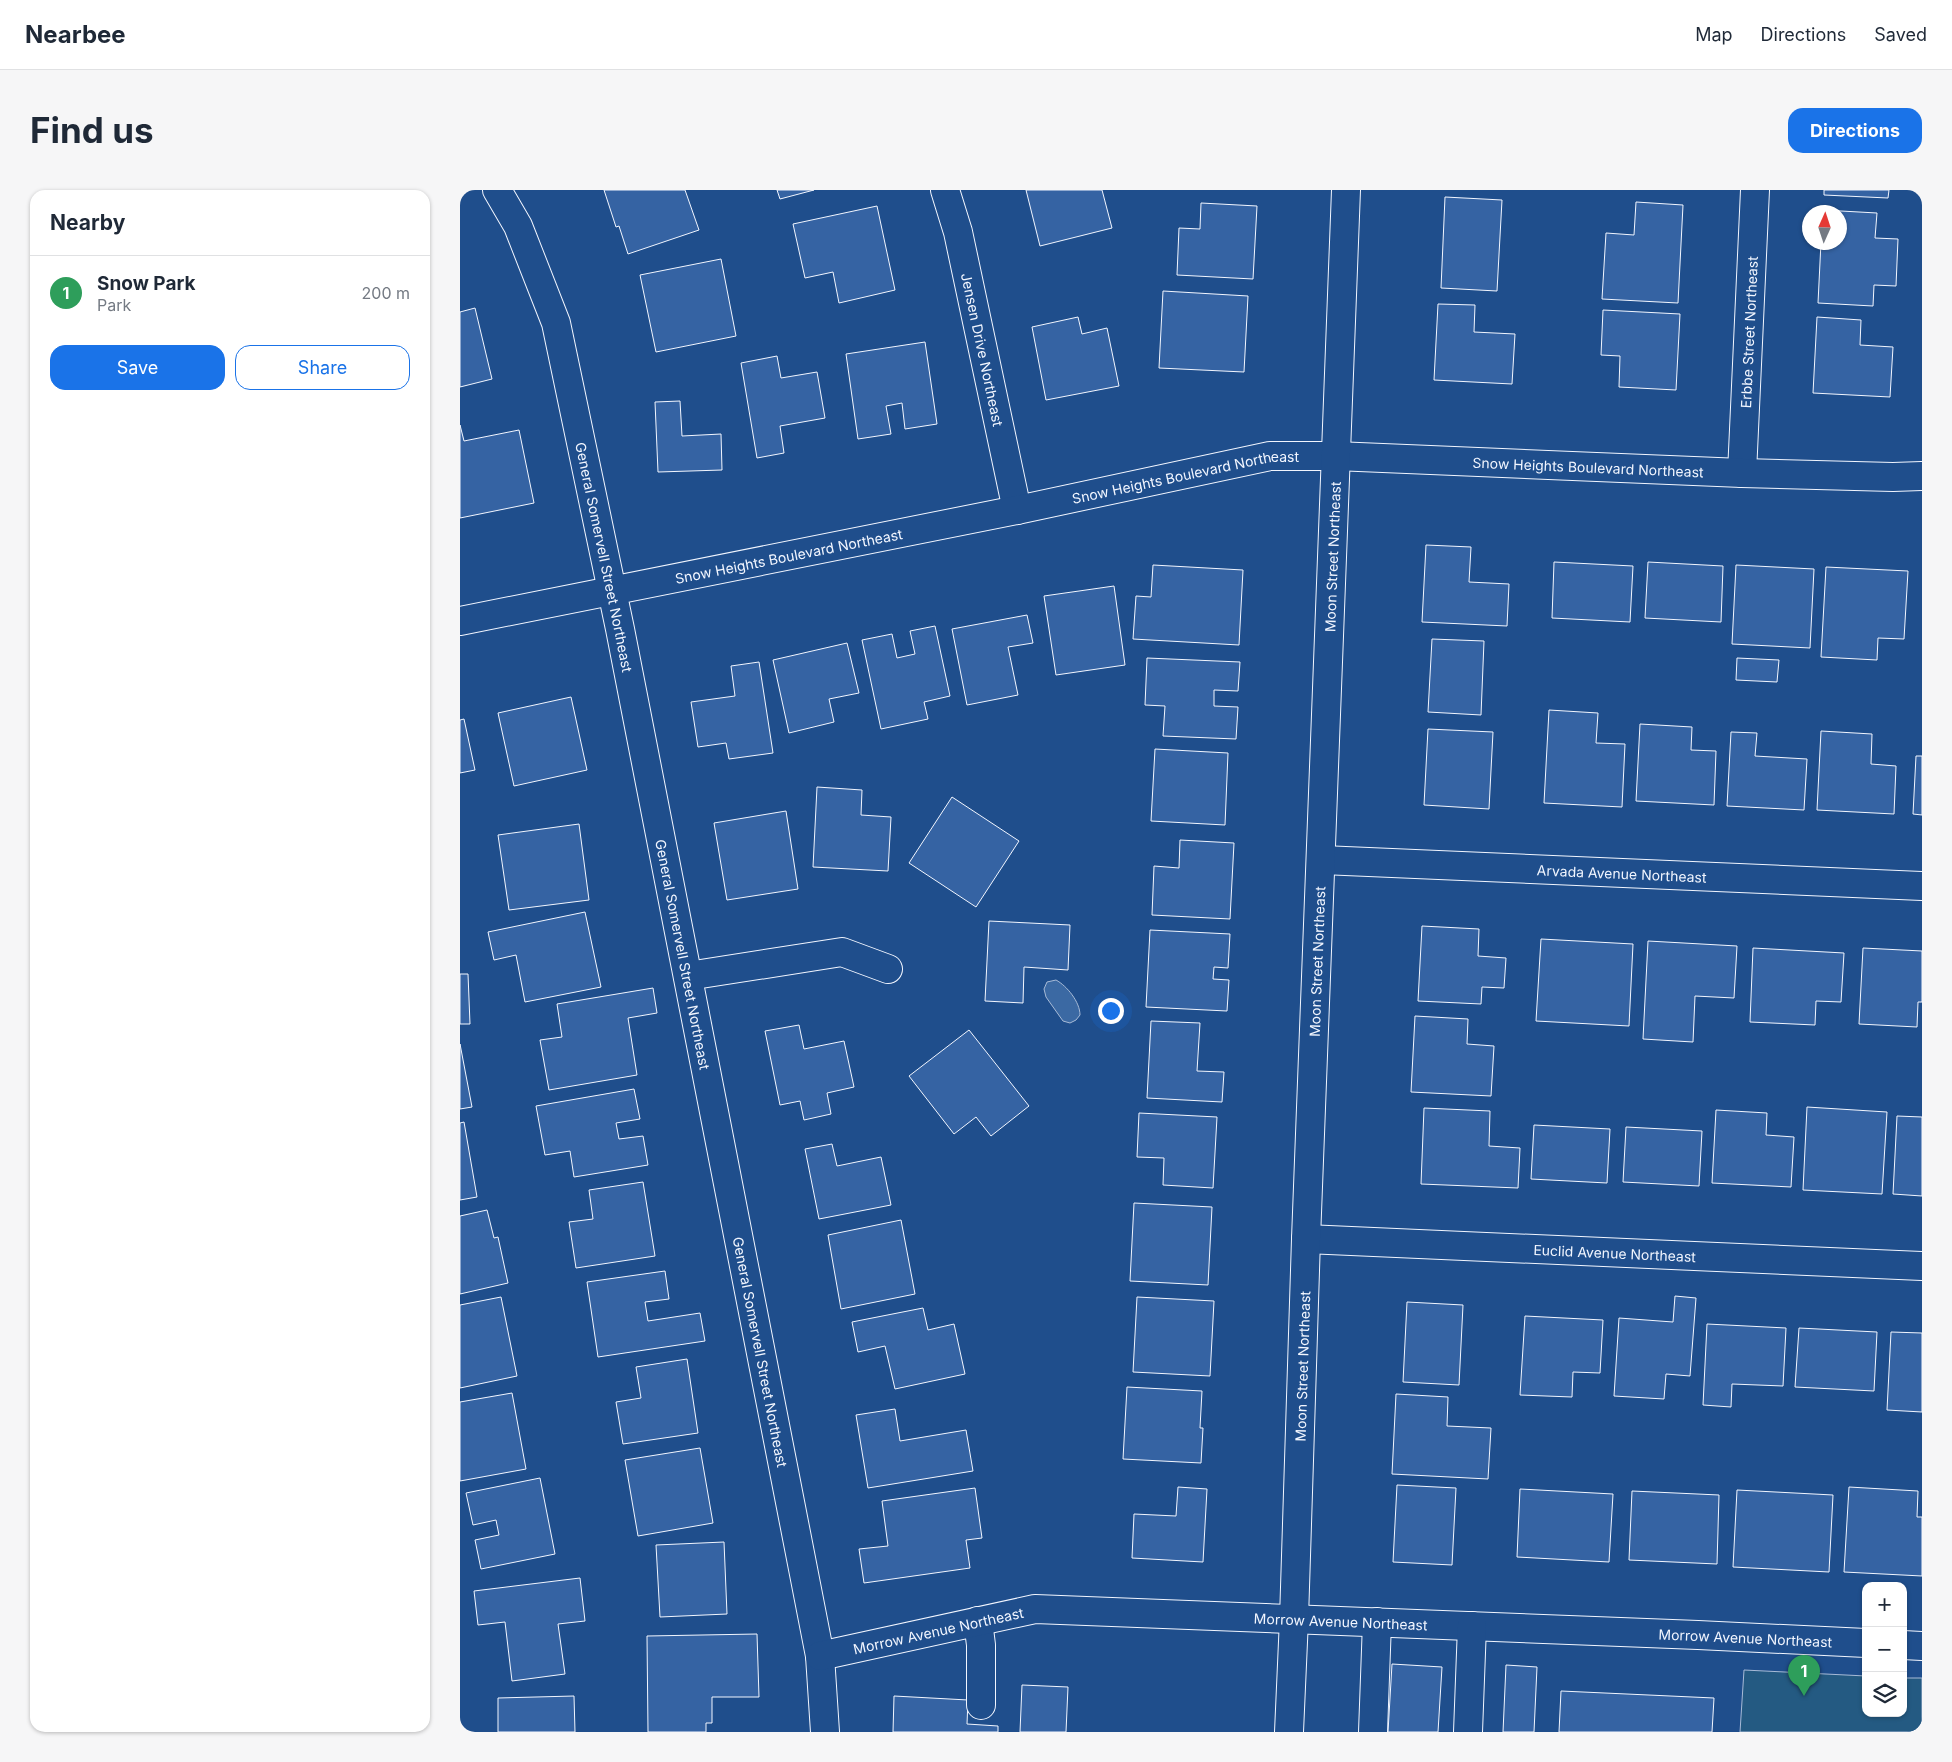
<!DOCTYPE html>
<meta charset="utf-8">
<style>
:root{--surface:#fff;--page:#f6f6f7;--text:#1f2937;--muted:#747a83;--line:#e0e1e3;--accent:#1a73e8}
body{margin:0;font-family:Inter,sans-serif;background:var(--page);color:var(--text)}
.controls{position:absolute;right:15px;bottom:15px;display:grid;overflow:hidden;border-radius:10px;box-shadow:0 1px 4px #0004}
.controls button{width:45px;height:45px;display:grid;place-items:center;padding:0;border:0;border-bottom:1px solid var(--line);background:var(--surface);color:var(--text);font:25px sans-serif}
.compass{position:absolute;left:1342px;top:15px;width:45px;height:45px;border-radius:50%;background:var(--surface);box-shadow:0 1px 4px #0004;rotate:3deg}
.you{position:absolute;left:650px;top:820px;width:18px;height:18px;margin:-12px;border:4px solid #fff;border-radius:50%;background:#1a73e8;box-shadow:0 0 0 8px #1a73e833}
.badge{display:grid;place-items:center;width:32px;height:32px;border-radius:50%;background:var(--accent);color:#fff;font-size:16px;font-weight:700}
.pin{position:absolute;translate:-50% -41px;filter:drop-shadow(0 1px 2px #0008)}
.pin::after{content:'';position:absolute;top:26px;width:18px;height:15px;background:inherit;clip-path:polygon(0 0,100% 0,50% 100%)}
.list{margin:0;padding:0;list-style:none}
h2{display:flex;justify-content:space-between;align-items:center;height:65px;margin:0;padding:0 20px;font-size:21px}
h2 small{font-size:16px;font-weight:400;color:var(--muted)}
.list li{display:grid;grid-template-columns:32px 1fr auto;gap:15px;align-items:center;box-sizing:border-box;height:75px;padding:0 20px;border-top:1px solid var(--line)}
.list b{display:block;font-size:19px;white-space:nowrap}
.list p{margin:0;font-size:16px;white-space:nowrap;color:var(--muted)}
.list em{font-size:16px;font-style:normal;color:var(--muted)}
.actions{display:flex;gap:10px;padding:15px 20px}
.actions a{flex:1;padding:11px 0;border:1px solid var(--accent);border-radius:15px;text-align:center;font-size:18px;color:var(--accent)}
.actions .main{background:var(--accent);color:#fff}
.icon{flex:none;width:28px;height:28px;fill:none;stroke:currentColor;stroke-width:2;stroke-linecap:round;stroke-linejoin:round}
.map{position:relative;flex:none;width:1462px;height:1542px;overflow:hidden;border-radius:15px}
header{display:flex;align-items:center;gap:30px;box-sizing:border-box;height:70px;padding:0 25px;background:var(--surface);border-bottom:1px solid var(--line)}
header strong{font-size:24px}
nav{display:flex;gap:28px;margin-inline-start:auto;font-size:18px}
.intro{display:flex;align-items:center;justify-content:space-between;box-sizing:border-box;height:120px;padding:0 30px}
h1{margin:0;font-size:35px}
.button{padding:12px 22px;border-radius:15px;background:var(--accent);color:#fff;font-size:18px;font-weight:700}
main{display:flex;gap:30px;padding:0 30px}
aside{flex:1;background:var(--surface);border-radius:15px;box-shadow:0 1px 4px #0004}
.map>svg:first-child{display:block}
.green{fill:#245a82;stroke:#a8bbd7}
.water{fill:#3b69a3;stroke:#a8bbd7}
.building{fill:#3563a3;stroke:#f2f6ff}
.lines{fill:none;stroke-linecap:round;stroke-linejoin:round}
.minor-casing{stroke:#f2f6ff;stroke-width:30}
.minor{stroke:#1f4e8c;stroke-width:28}
.labels{text-anchor:middle;dominant-baseline:central;stroke-width:4;stroke-linejoin:round;paint-order:stroke}
.street-label{font-size:14px;fill:#f2f6ff;stroke:#1f4e8c}
</style>
<header>
<strong>Nearbee</strong>
<nav><a>Map</a><a>Directions</a><a>Saved</a></nav>
</header>
<div class="intro"><h1>Find us</h1><a class="button">Directions</a></div>
<main>
<aside>
<h2>Nearby<small></small></h2>
<ul class="list">
<li><span class="badge" style="background:#2e9e5b">1</span><div><b>Snow Park</b><p>Park</p></div><em>200 m</em></li>
</ul>
<div class="actions"><a class="main">Save</a><a>Share</a></div>
</aside>
<div class="map">
<svg width="1462" height="1542" viewBox="0 0 1462 1542">
<rect width="100%" height="100%" fill="#1f4e8c"/>
<polygon class="green" points="1284,1480 1406,1486 1406,1523 1443,1523 1443,1488 1462,1488 1462,1542 1280,1542"/>
<path class="water" d="M596 790C607 796 620 812 620 825L616 830 610 833 603 831 586 807 584 799 587 792Z"/>
<g class="building">
<polygon points="144,0 225,0 239,40 168,64 159,36 156,37"/>
<polygon points="317,0 354,0 320,9"/>
<polygon points="566,0 642,0 652,38 580,56"/>
<polygon points="1364,0 1429,0 1428,8 1364,5"/>
<polygon points="985,7 1042,10 1037,101 981,98"/>
<polygon points="1176,12 1223,15 1218,113 1142,109 1146,43 1174,45"/>
<polygon points="741,13 797,16 793,89 717,85 719,38 740,39"/>
<polygon points="417,16 435,100 379,113 373,82 345,88 333,34"/>
<polygon points="1363,20 1417,23 1415,48 1438,49 1436,96 1414,95 1413,116 1358,113 1361,52 1380,52 1380,22 1363,22"/>
<polygon points="261,69 276,146 196,162 180,85"/>
<polygon points="703,101 788,106 784,182 699,178"/>
<polygon points="978,114 1015,115 1014,142 1055,144 1052,194 974,190"/>
<polygon points="15,118 32,189 0,197 0,122"/>
<polygon points="1143,120 1220,124 1216,200 1159,197 1160,166 1141,165"/>
<polygon points="618,127 622,144 647,138 659,196 586,210 572,137"/>
<polygon points="1357,127 1401,130 1400,155 1433,157 1430,207 1353,203"/>
<polygon points="465,152 477,234 445,239 442,213 426,216 431,244 398,249 386,164"/>
<polygon points="317,166 321,188 357,182 365,228 320,236 324,263 297,268 281,173"/>
<polygon points="220,211 222,246 261,244 262,280 198,282 195,212"/>
<polygon points="0,235 4,251 59,240 74,313 0,328"/>
<polygon points="966,355 1011,357 1009,392 1049,394 1047,436 962,432"/>
<polygon points="1094,372 1173,376 1170,432 1092,428"/>
<polygon points="1188,372 1263,376 1261,432 1185,428"/>
<polygon points="693,375 783,380 779,455 673,449 676,406 691,407"/>
<polygon points="1276,375 1354,379 1350,458 1272,454"/>
<polygon points="1366,377 1448,381 1444,449 1418,448 1417,470 1361,467"/>
<polygon points="654,396 665,475 596,485 584,406"/>
<polygon points="567,425 573,453 548,457 558,505 507,515 492,439"/>
<polygon points="475,436 490,506 464,512 468,529 421,539 402,450 432,444 437,468 455,464 450,441"/>
<polygon points="972,449 1024,451 1021,525 968,522"/>
<polygon points="387,453 399,503 369,509 374,532 329,543 313,470"/>
<polygon points="687,468 780,472 778,501 754,500 754,516 778,517 776,549 703,546 705,516 685,515"/>
<polygon points="1277,468 1319,470 1317,492 1276,490"/>
<polygon points="299,472 313,563 269,569 266,553 238,557 231,512 275,506 271,476"/>
<polygon points="111,507 127,580 54,596 38,523"/>
<polygon points="1089,520 1138,523 1136,553 1165,554 1162,617 1084,613"/>
<polygon points="4,529 15,580 0,583 0,530"/>
<polygon points="1180,534 1232,537 1231,560 1256,561 1254,615 1176,611"/>
<polygon points="968,539 1033,542 1029,619 964,615"/>
<polygon points="1361,541 1412,544 1411,574 1436,576 1434,624 1357,620"/>
<polygon points="1271,542 1297,543 1295,566 1347,569 1344,620 1267,616"/>
<polygon points="695,559 768,563 765,635 691,631"/>
<polygon points="1456,566 1462,566 1462,625 1453,624"/>
<polygon points="357,597 402,600 401,625 431,627 428,681 353,677"/>
<polygon points="492,607 559,651 516,717 449,673"/>
<polygon points="326,621 338,699 267,710 254,633"/>
<polygon points="119,634 129,710 49,720 38,645"/>
<polygon points="720,650 774,653 770,729 692,725 694,676 719,678"/>
<polygon points="125,722 141,797 65,812 56,765 34,770 28,742"/>
<polygon points="529,731 610,735 608,780 564,777 563,813 525,811"/>
<polygon points="962,736 1019,739 1018,766 1046,768 1044,798 1022,797 1021,814 958,811"/>
<polygon points="690,740 770,744 768,778 754,777 753,789 769,790 767,821 686,817"/>
<polygon points="1081,749 1173,754 1169,836 1076,831"/>
<polygon points="1188,751 1277,756 1274,808 1235,806 1233,852 1183,849"/>
<polygon points="1293,758 1384,763 1381,812 1356,811 1355,835 1290,832"/>
<polygon points="1403,758 1462,761 1462,812 1458,812 1457,837 1399,834"/>
<polygon points="0,784 8,784 10,834 0,834"/>
<polygon points="193,798 197,823 168,828 177,885 89,900 80,850 102,847 97,814"/>
<polygon points="955,826 1008,829 1007,854 1034,856 1031,906 951,902"/>
<polygon points="691,831 740,833 737,881 764,882 762,912 687,908"/>
<polygon points="339,835 344,859 384,851 394,897 367,903 371,924 344,930 340,911 320,915 305,841"/>
<polygon points="509,840 569,916 531,946 516,927 494,944 449,886"/>
<polygon points="0,854 12,917 0,919"/>
<polygon points="174,899 180,929 156,933 159,949 183,946 188,975 114,987 110,961 85,965 76,916"/>
<polygon points="1347,917 1427,922 1422,1004 1343,1000"/>
<polygon points="964,918 1030,921 1029,956 1060,958 1058,998 961,994"/>
<polygon points="1256,920 1307,923 1306,945 1334,947 1331,997 1252,993"/>
<polygon points="679,923 757,927 753,998 703,995 704,968 677,967"/>
<polygon points="1437,926 1462,927 1462,1006 1433,1004"/>
<polygon points="4,932 17,1007 0,1010 0,933"/>
<polygon points="1074,935 1150,939 1147,993 1071,989"/>
<polygon points="1166,937 1242,941 1239,996 1163,992"/>
<polygon points="372,954 377,976 421,967 431,1015 359,1029 345,959"/>
<polygon points="183,992 195,1066 116,1078 109,1032 133,1029 129,1000"/>
<polygon points="674,1013 752,1017 748,1095 670,1091"/>
<polygon points="27,1020 34,1048 38,1047 48,1093 0,1104 0,1026"/>
<polygon points="441,1030 455,1104 381,1119 368,1045"/>
<polygon points="205,1081 209,1109 185,1112 188,1131 240,1123 245,1151 138,1167 127,1092"/>
<polygon points="1215,1106 1236,1108 1230,1186 1206,1184 1204,1209 1154,1206 1159,1128 1213,1132"/>
<polygon points="41,1107 57,1186 0,1198 0,1115"/>
<polygon points="677,1107 754,1111 750,1186 673,1182"/>
<polygon points="947,1112 1003,1115 999,1195 943,1192"/>
<polygon points="463,1118 468,1140 494,1134 505,1184 435,1199 425,1156 398,1162 392,1132"/>
<polygon points="1065,1126 1143,1130 1140,1183 1113,1182 1112,1207 1060,1205"/>
<polygon points="1247,1134 1326,1138 1323,1196 1272,1194 1271,1217 1243,1215"/>
<polygon points="1339,1138 1417,1142 1414,1201 1335,1197"/>
<polygon points="1431,1142 1462,1143 1462,1222 1427,1220"/>
<polygon points="227,1169 238,1243 163,1254 156,1212 181,1208 176,1177"/>
<polygon points="667,1197 742,1201 740,1238 743,1238 741,1273 663,1269"/>
<polygon points="52,1203 66,1279 0,1291 0,1212"/>
<polygon points="936,1204 988,1207 987,1236 1031,1238 1028,1289 932,1284"/>
<polygon points="435,1219 440,1251 506,1240 513,1281 408,1298 396,1225"/>
<polygon points="240,1258 253,1333 178,1346 165,1270"/>
<polygon points="80,1288 95,1364 21,1379 15,1350 39,1345 36,1330 13,1335 6,1303"/>
<polygon points="937,1295 996,1298 992,1375 933,1372"/>
<polygon points="718,1297 747,1299 743,1372 672,1368 674,1324 716,1326"/>
<polygon points="1389,1297 1458,1301 1457,1327 1462,1327 1462,1386 1384,1382"/>
<polygon points="515,1298 522,1348 506,1350 510,1378 404,1393 399,1359 428,1356 422,1311"/>
<polygon points="1060,1299 1153,1304 1149,1372 1057,1367"/>
<polygon points="1277,1300 1373,1305 1369,1382 1273,1377"/>
<polygon points="1172,1301 1259,1305 1257,1374 1169,1370"/>
<polygon points="264,1352 267,1424 200,1427 196,1355"/>
<polygon points="120,1388 125,1431 98,1434 105,1484 52,1491 45,1432 18,1435 14,1401"/>
<polygon points="297,1444 299,1507 252,1507 252,1533 246,1533 246,1542 188,1542 187,1446"/>
<polygon points="932,1474 982,1477 978,1542 928,1542"/>
<polygon points="1046,1475 1077,1477 1074,1542 1043,1542"/>
<polygon points="562,1495 608,1497 606,1542 560,1542"/>
<polygon points="1101,1501 1254,1508 1252,1542 1099,1542"/>
<polygon points="114,1506 115,1542 38,1542 38,1508"/>
<polygon points="434,1506 508,1510 507,1534 538,1536 538,1542 433,1542"/>
</g>
<g class="lines">
<g class="minor-casing">
<g id="minor">
<path id="s1" d="M37 0 58 36 96 133 160 439 360 1466 365 1542"/>
<path id="s2" d="M485 0 498 42 557 320"/>
<path id="s3" d="M1282 283 1295 0"/>
<path id="s4" d="M0 431 557 320 810 266H875L1282 283 1433 287 1462 286"/>
<path id="s5" d="M862 670 1462 696"/>
<polyline points="228,786 382,762 428,779"/>
<path id="s6" d="M846 1049 1462 1076"/>
<polyline points="518,1431 521,1455 521,1515"/>
<polyline points="1443,1455 1462,1456"/>
<path id="s7" d="M360 1466 575 1419 1238 1445 1406 1453"/>
<path id="s8" d="M829 1542 834 1429 846 1049 886 0"/>
<polyline points="913,1542 917,1432"/>
<polyline points="1008,1542 1012,1436"/>
</g>
</g>
<use href="#minor" class="minor"/>
</g>
<g class="labels">
<g class="street-label">
<text stroke="none"><textPath href="#s3" startOffset="141">Erbbe Street Northeast</textPath></text>
<text stroke="none"><textPath href="#s2" startOffset="164">Jensen Drive Northeast</textPath></text>
<text stroke="none"><textPath href="#s4" startOffset="1145">Snow Heights Boulevard Northeast</textPath></text>
<text stroke="none"><textPath href="#s4" startOffset="740">Snow Heights Boulevard Northeast</textPath></text>
<text stroke="none"><textPath href="#s4" startOffset="335">Snow Heights Boulevard Northeast</textPath></text>
<text stroke="none"><textPath href="#s8" startOffset="1176">Moon Street Northeast</textPath></text>
<text stroke="none"><textPath href="#s1" startOffset="385">General Somervell Street Northeast</textPath></text>
<text stroke="none"><textPath href="#s5" startOffset="300">Arvada Avenue Northeast</textPath></text>
<text stroke="none"><textPath href="#s1" startOffset="790">General Somervell Street Northeast</textPath></text>
<text stroke="none"><textPath href="#s8" startOffset="771">Moon Street Northeast</textPath></text>
<text stroke="none"><textPath href="#s6" startOffset="309">Euclid Avenue Northeast</textPath></text>
<text stroke="none"><textPath href="#s1" startOffset="1195">General Somervell Street Northeast</textPath></text>
<text stroke="none"><textPath href="#s8" startOffset="366">Moon Street Northeast</textPath></text>
<text stroke="none"><textPath href="#s7" startOffset="526">Morrow Avenue Northeast</textPath></text>
<text stroke="none"><textPath href="#s7" startOffset="121">Morrow Avenue Northeast</textPath></text>
<text stroke="none"><textPath href="#s7" startOffset="931">Morrow Avenue Northeast</textPath></text>
</g>
</g>
</svg>
<div class="controls">
<button>+</button>
<button>−</button>
<button><svg class="icon" aria-label="layers" viewBox="0 0 24 24"><path d="M12 4l9 5-9 5-9-5zM3 14l9 5 9-5"/></svg></button>
</div>
<svg class="compass" viewBox="-18 -18 36 36"><path d="M0-13l5 13h-10z" fill="#e53935"/><path d="M0 13l5-13h-10z" fill="#747a83"/></svg>
<div class="you"></div>
<div class="pin badge" style="left:1344px;top:1506px;background:#2e9e5b">1</div>
</div>
</main>
